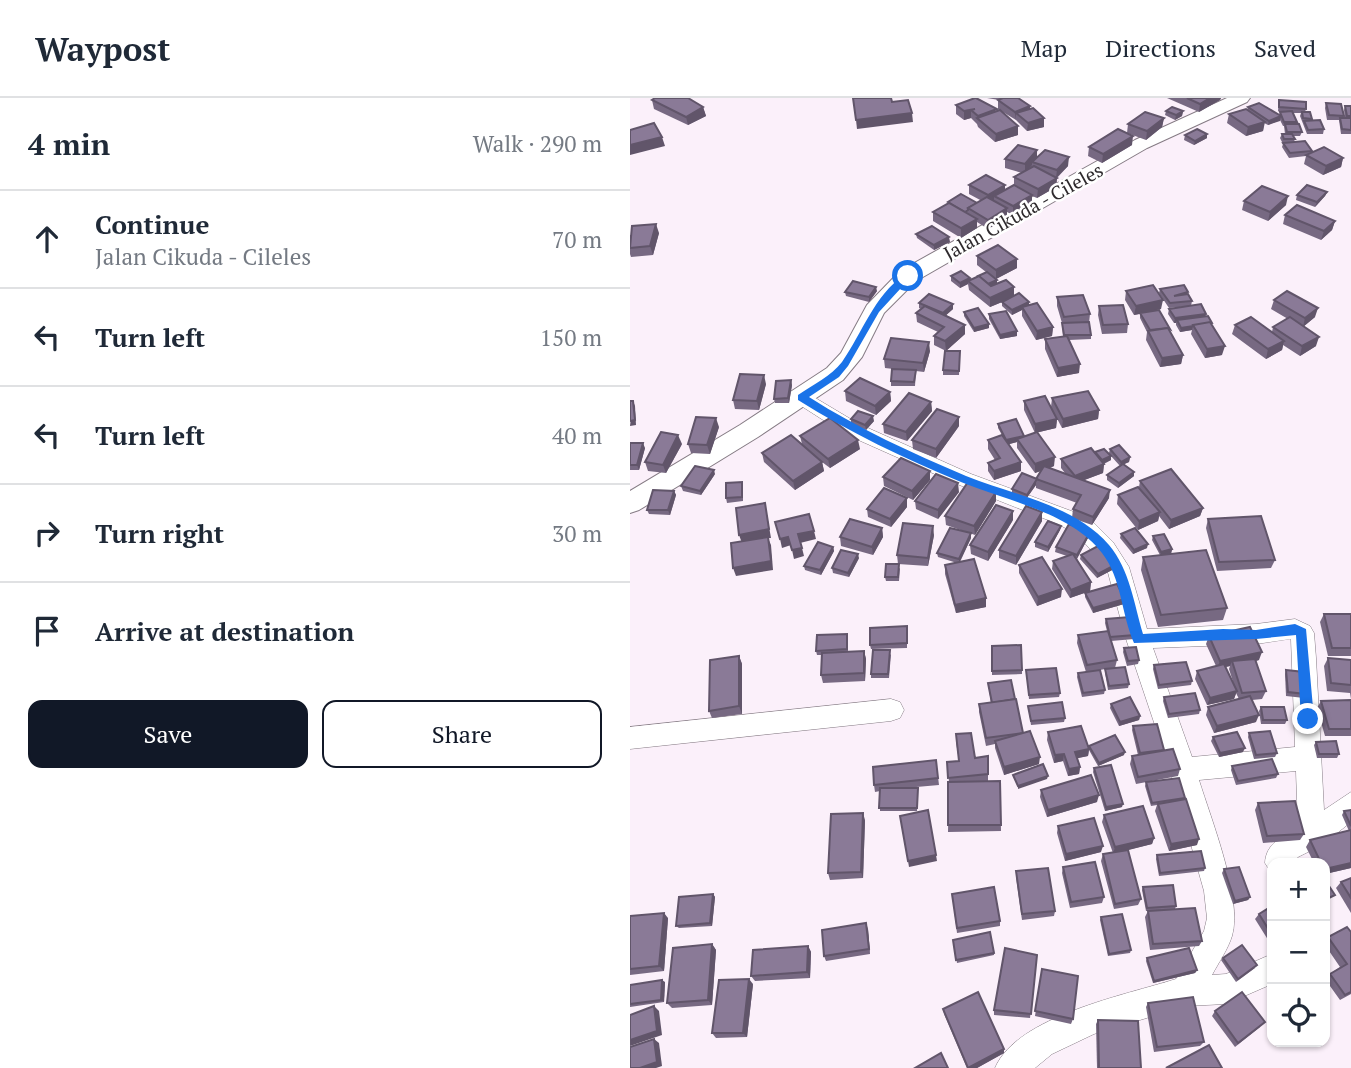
<!DOCTYPE html>
<meta charset="utf-8">
<style>
:root{--surface:#fff;--page:#f2f2f3;--text:#1f2937;--muted:#747a83;--line:#e0e1e3;--accent:#111827}
body{margin:0;font-family:"PT Serif",serif;background:var(--page);color:var(--text)}
.controls{position:absolute;right:21px;bottom:21px;display:grid;overflow:hidden;border-radius:14px;box-shadow:0 2px 5px #0004}
.controls button{width:63px;height:63px;display:grid;place-items:center;padding:0;border:0;border-bottom:2px solid var(--line);background:var(--surface);color:var(--text);font:35px sans-serif}
.stop{position:absolute;width:21px;height:21px;margin:-16px;border:5px solid #1a73e8;border-radius:50%;background:#fff}
.stop.end{background:#1a73e8;border-color:#fff;box-shadow:0 2px 7px #0008}
.list{margin:0;padding:0;list-style:none}
h2{display:flex;justify-content:space-between;align-items:center;height:91px;margin:0;padding:0 28px;font-size:30px}
h2 small{font-size:23px;font-weight:400;color:var(--muted)}
.list li{display:grid;grid-template-columns:46px 1fr auto;gap:21px;align-items:center;box-sizing:border-box;height:98px;padding:0 28px;border-top:2px solid var(--line)}
.list b{display:block;font-size:26px;white-space:nowrap}
.list p{margin:0;font-size:23px;white-space:nowrap;color:var(--muted)}
.list em{font-size:23px;font-style:normal;color:var(--muted)}
.actions{display:flex;gap:14px;padding:21px 28px}
.actions a{flex:1;padding:16px 0;border:2px solid var(--accent);border-radius:14px;text-align:center;font-size:24px;color:var(--accent)}
.actions .main{background:var(--accent);color:#fff}
.icon{flex:none;width:38px;height:38px;fill:none;stroke:currentColor;stroke-width:2;stroke-linecap:round;stroke-linejoin:round}
.map{position:relative;flex:none;width:721px;height:970px;overflow:hidden}
header{display:flex;align-items:center;gap:42px;box-sizing:border-box;height:98px;padding:0 35px;background:var(--surface);border-bottom:2px solid var(--line)}
header strong{font-size:33px}
nav{display:flex;gap:38px;margin-inline-start:auto;font-size:24px}
main{display:flex}
aside{flex:1;background:var(--surface)}
.map>svg:first-child{display:block}
.lines{fill:none;stroke-linecap:round;stroke-linejoin:round}
.minor-casing{stroke:#857b84;stroke-width:1}
.tertiary-casing{stroke:#857b84;stroke-width:2}
.minor{fill:#fff;fill-rule:evenodd}
.tertiary{fill:#fff;fill-rule:evenodd}
.wall{fill:#776982;fill-rule:evenodd}
.shaded-wall{fill:#61556a}
.building{fill:#8a7a97;stroke:#61556a;stroke-width:2}
.route{fill:#1a73e8}
.labels{text-anchor:middle;dominant-baseline:central;stroke-width:5;stroke-linejoin:round;paint-order:stroke}
.far-street-label{font-size:19px;fill:#2e2a2d;stroke:#fff}
</style>
<header>
<strong>Waypost</strong>
<nav><a>Map</a><a>Directions</a><a>Saved</a></nav>
</header>
<main>
<aside>
<h2>4 min<small>Walk · 290 m</small></h2>
<ul class="list">
<li><svg class="icon" aria-label="ahead" viewBox="0 0 24 24"><path d="M12 20V5M6 11l6-6 6 6"/></svg><div><b>Continue</b><p>Jalan Cikuda - Cileles</p></div><em>70 m</em></li>
<li><svg class="icon" aria-label="left" viewBox="0 0 24 24"><path d="M17 20v-9H6M10 6l-5 5 5 5"/></svg><div><b>Turn left</b></div><em>150 m</em></li>
<li><svg class="icon" aria-label="left" viewBox="0 0 24 24"><path d="M17 20v-9H6M10 6l-5 5 5 5"/></svg><div><b>Turn left</b></div><em>40 m</em></li>
<li><svg class="icon" aria-label="right" viewBox="0 0 24 24"><path d="M7 20v-9h11M14 6l5 5-5 5"/></svg><div><b>Turn right</b></div><em>30 m</em></li>
<li><svg class="icon" aria-label="arrive" viewBox="0 0 24 24"><path d="M6 21V4h12l-3 4 3 4H6"/></svg><div><b>Arrive at destination</b></div></li>
</ul>
<div class="actions"><a class="main">Save</a><a>Share</a></div>
</aside>
<div class="map">
<svg width="721" height="970" viewBox="0 0 721 970">
<rect width="100%" height="100%" fill="#fbf0fa"/>
<g class="lines">
<g class="minor-casing">
<g id="minor">
<path d="M172 292 229 326 341 376 444 414 464 425 483 444 499 469 517 531 626 526 665 521 680 528 684 535 686 560 694 712 721 694V724L692 747 668 759 663 765H642V776L635 765C636 745 652 739 668 731L666 673 569 682C581 721 613 801 602 838 598 851 589 864 582 877L596 876 642 856V886L596 906 556 908 464 936 422 956 405 970H365C387 918 496 897 546 881L574 833 577 820 574 793 540 672 496 541 477 471 448 437 428 426 327 386 215 336 165 304 162 299 165 294ZM661 541 665 649 562 659 523 550 626 546Z"/>
<polygon points="261,601 270,604 274,612 270,620 261,623 0,651 0,629"/>
</g>
</g>
<g class="tertiary-casing">
<polygon id="tertiary" points="597,0 620,0 617,4 517,50 286,183 254,215 232,259 213,282 128,339 9,412 0,415 0,393 110,327 197,270 211,255 237,207 270,173 505,42"/>
</g>
<use href="#minor" class="minor"/>
<use href="#tertiary" class="tertiary"/>
</g>
<g class="wall">
<polygon points="357,0 388,0 400,11 414,20 414,29 397,33 386,22 368,11 368,2 369,2"/>
<polygon points="537,0 591,0 590,2 569,14"/>
<polygon points="22,2 73,9 76,18 58,27 24,11"/>
<polygon points="649,2 676,11 675,14 682,21 681,23 694,31 693,36 677,36 670,18 671,15 662,15 667,24 666,26 672,34 670,38 663,38 665,41 664,44 682,53 713,60 711,69 693,77 674,66 676,58 659,60 652,49 653,46 650,40 652,36 655,36 654,28 653,28 650,22 638,27 634,25 633,33 616,38 597,25 599,16 617,12 618,9 649,17 650,14 651,14 648,13"/>
<polygon points="696,5 714,18 713,20 715,20 714,12 715,8 721,8 721,36 711,36 709,22 697,22 695,10"/>
<polygon points="326,7 367,13 388,37 365,44 348,29 347,26 341,20 334,22 326,16"/>
<polygon points="536,13 553,13 552,18 545,22 535,17"/>
<polygon points="534,20 532,29 516,42 497,35 498,26"/>
<polygon points="577,36 577,40 564,47 554,42 555,37"/>
<polygon points="502,47 472,65 458,58 459,49"/>
<polygon points="407,52 407,59 438,68 427,80 426,89 407,100 402,98 402,106 383,117 377,114 377,120 358,131 347,124 347,130 331,140 303,123 303,114 318,106 318,104 347,105 352,103 339,96 339,87 375,87 375,92 384,87 384,79 392,75 375,70 375,61"/>
<polygon points="697,94 695,98 685,109 666,102 667,97"/>
<polygon points="614,103 656,107 638,123 612,112"/>
<polygon points="655,117 705,123 702,132 691,142 653,126"/>
<polygon points="29,135 23,157 1,159 0,156 0,137"/>
<polygon points="286,136 320,144 304,152 287,140"/>
<polygon points="347,158 387,161 387,170 366,181 367,186 384,189 384,198 399,204 399,207 423,229 422,238 406,242 392,218 392,212 382,217 372,208 372,204 360,209 339,192 338,186 330,190 321,183 321,178 341,182 356,174 347,167"/>
<polygon points="530,191 557,196 562,203 561,208 576,218 582,227 592,257 575,260 561,236 562,232 550,234 546,227 546,225 544,225 538,216 539,211 560,208 539,210 529,195"/>
<polygon points="247,193 239,204 216,198 215,194"/>
<polygon points="496,193 531,211 521,213 539,232 553,257 551,266 530,269 516,242 517,234 510,220 510,216 504,217 495,202"/>
<polygon points="427,199 460,216 459,225 461,237 461,241 439,242 449,275 427,279 415,251 415,241 433,239 432,225 427,208"/>
<polygon points="644,202 685,219 674,228 686,248 670,258 653,247 652,252 636,261 602,236 605,227 642,234 643,229 658,221 641,211"/>
<polygon points="289,205 323,206 323,211 316,217 335,227 335,236 316,253 304,247 304,238 308,234 287,224 286,215 291,211 289,210"/>
<polygon points="469,208 498,226 497,235 472,236 468,217"/>
<polygon points="334,214 359,230 344,234 334,218"/>
<polygon points="359,216 387,238 370,241 359,221"/>
<polygon points="300,253 294,274 286,273 285,288 261,288 261,283 272,272 255,270 254,261"/>
<polygon points="330,253 329,277 313,277 313,272"/>
<polygon points="136,286 129,312 105,311 103,302"/>
<polygon points="162,287 159,305 145,305 144,301"/>
<polygon points="215,293 260,294 261,303 246,317 216,303"/>
<polygon points="422,300 469,312 468,321 432,330 421,309"/>
<polygon points="394,303 427,321 426,330 405,335 394,312"/>
<polygon points="301,304 302,313 277,343 254,335 253,326"/>
<polygon points="221,321 244,323 236,332 221,326"/>
<polygon points="368,326 394,339 424,368 420,370 435,375 431,370 431,361 465,355 479,355 480,351 500,359 499,364 494,366 504,374 504,378 488,390 477,382 477,377 490,368 481,358 481,362 474,366 473,375 454,382 479,400 462,427 442,420 443,411 447,405 406,390 406,387 396,401 382,396 382,391 406,380 411,373 405,375 387,350 387,344 379,346 391,373 364,382 358,373 358,365 365,362 358,351 358,342 372,337 368,330"/>
<polygon points="329,328 306,360 283,351 282,342"/>
<polygon points="89,329 80,356 61,355 58,346"/>
<polygon points="170,338 230,351 200,370 192,364 194,373 165,392 134,364 132,355 172,346"/>
<polygon points="0,345 15,350 9,372 0,372"/>
<polygon points="52,346 36,375 18,373 15,364"/>
<polygon points="300,373 300,382 283,402 254,388 253,379"/>
<polygon points="85,376 71,397 53,393 51,388"/>
<polygon points="510,383 573,410 570,418 539,431 529,418 528,423 508,432 487,406 488,397 509,389"/>
<polygon points="112,384 113,388 113,403 97,405 96,400"/>
<polygon points="44,393 46,397 40,417 19,416 17,412"/>
<polygon points="329,394 308,421 286,411 285,403"/>
<polygon points="366,394 366,403 345,437 316,427 315,418"/>
<polygon points="277,409 261,429 238,419 237,411"/>
<polygon points="412,414 412,423 386,467 369,460 369,452"/>
<polygon points="578,421 645,462 641,470 587,473 576,430"/>
<polygon points="383,422 358,463 341,456 340,447"/>
<polygon points="431,428 430,432 418,454 405,449 405,444"/>
<polygon points="252,430 253,439 243,457 211,448 210,439"/>
<polygon points="491,436 517,450 503,456 490,440"/>
<polygon points="304,437 298,468 268,466 267,457"/>
<polygon points="459,438 447,461 461,484 460,493 440,500 422,471 423,463 437,458 425,454 426,449"/>
<polygon points="523,438 542,451 541,456 536,457 597,510 593,522 528,529 511,472 513,459 530,457 522,442"/>
<polygon points="341,440 330,464 356,500 356,509 326,515 315,476 315,467 327,465 308,459 307,455"/>
<polygon points="203,449 204,453 191,477 175,472 174,468"/>
<polygon points="451,457 484,471 467,480 450,461"/>
<polygon points="229,460 219,479 203,475 202,470"/>
<polygon points="389,467 431,499 407,508 389,475"/>
<polygon points="270,470 269,483 256,483 255,479"/>
<polygon points="455,495 494,506 463,515 455,499"/>
<polygon points="694,516 721,516 721,558 698,558 690,524"/>
<polygon points="476,521 505,537 504,541 481,543 487,562 485,570 499,586 498,590 478,592 475,575 475,571 470,572 475,592 474,596 452,599 447,579 448,575 456,574 447,545 448,537 477,533 475,525"/>
<polygon points="277,528 277,550 241,551 240,547"/>
<path d="M579 538 629 562 626 563 636 593 632 601 622 602 626 624 584 635 576 617 578 609 609 601 606 595 604 601 577 607 565 581 567 573 586 568 576 546ZM600 568 599 571 604 587 595 569Z"/>
<polygon points="218,540 218,553 234,553 236,561 235,583 193,585 191,577 192,557 187,557 186,553"/>
<polygon points="362,548 392,572 392,576 362,577"/>
<polygon points="494,550 509,562 508,566 497,568 493,554"/>
<polygon points="261,556 259,580 241,580 241,576"/>
<polygon points="109,558 112,566 112,616 82,620 79,613"/>
<polygon points="698,560 721,562 721,601 720,595 697,593 694,568"/>
<polygon points="524,567 562,583 561,587 528,591 523,571"/>
<polygon points="396,572 430,595 429,599 399,601"/>
<polygon points="656,572 676,596 674,600 656,598 655,576"/>
<polygon points="358,585 393,635 409,666 374,677 365,650 365,646 356,648 349,614 349,606 361,605"/>
<polygon points="534,599 570,612 569,616 538,620 533,603"/>
<polygon points="721,602 721,638 695,638 687,610 691,603"/>
<polygon points="481,606 510,618 509,622 489,628 480,610"/>
<polygon points="398,608 435,620 434,624 401,627"/>
<polygon points="631,609 657,622 655,626 631,626 629,613"/>
<polygon points="503,628 534,652 550,671 548,678 506,686 500,666 502,658 508,657 502,632"/>
<polygon points="418,634 459,650 459,648 494,657 468,668 459,652 458,658 447,660 450,669 449,676 438,678 433,663 424,665 417,642"/>
<polygon points="619,635 647,655 645,659 624,661 618,639"/>
<polygon points="583,639 613,654 589,659 581,643"/>
<polygon points="326,644 345,660 358,658 358,683 370,683 371,733 318,734 319,684 317,664 329,663"/>
<polygon points="686,644 709,656 707,660 687,660 684,647"/>
<polygon points="306,662 309,687 275,690 288,694 287,713 250,713 250,693 245,694 244,687"/>
<polygon points="602,668 648,676 646,680 606,687 601,672"/>
<polygon points="464,670 492,709 475,713 463,674"/>
<polygon points="516,684 555,700 567,747 539,753 525,713 527,707 521,708 515,688"/>
<polygon points="411,692 467,704 417,719 410,699"/>
<polygon points="628,705 674,736 670,742 633,745 625,712"/>
<polygon points="721,712 721,770 695,776 695,765 684,765 676,749 680,742 719,733 712,717 714,713"/>
<polygon points="474,717 524,740 522,746 493,753 511,801 508,807 484,811 471,763 473,756 483,755 472,724"/>
<polygon points="235,722 233,780 200,782 198,775"/>
<polygon points="428,728 471,754 435,763 427,735"/>
<polygon points="527,757 575,770 574,773 529,778 526,761"/>
<polygon points="433,769 474,799 472,805 440,810 432,775"/>
<polygon points="594,771 620,799 618,802 603,806 592,775"/>
<polygon points="386,773 425,813 424,818 392,822 386,779"/>
<polygon points="721,780 721,815 706,790 711,784"/>
<polygon points="513,789 546,808 545,811 516,813 512,792"/>
<polygon points="83,796 85,799 82,828 49,830 46,828"/>
<polygon points="322,796 370,823 370,828 327,835"/>
<polygon points="642,808 642,844 640,845 625,821 629,816"/>
<polygon points="518,813 572,843 569,848 520,852 515,819"/>
<polygon points="0,818 38,820 34,873 0,877"/>
<polygon points="471,819 501,852 500,855 478,858 470,822"/>
<polygon points="238,831 240,856 196,863 194,858"/>
<polygon points="721,834 721,896 710,902 695,881 700,876 710,869 695,847 695,843 698,839"/>
<polygon points="323,842 364,855 364,857 327,865"/>
<polygon points="82,846 86,852 82,907 42,910 37,905"/>
<polygon points="178,848 181,854 180,880 125,883 121,878"/>
<polygon points="407,857 400,920 364,917 364,912"/>
<polygon points="517,860 567,872 565,875 523,885 516,863"/>
<polygon points="593,860 625,870 606,884 591,862"/>
<polygon points="412,871 443,921 441,926 405,918"/>
<polygon points="35,884 34,904 0,909 0,887"/>
<polygon points="123,886 117,939 86,940 82,935"/>
<polygon points="518,905 574,944 570,948 524,954 516,909"/>
<polygon points="313,911 374,955 347,970 337,970 314,916"/>
<polygon points="585,913 630,929 605,949 582,918"/>
<polygon points="468,922 511,970 467,970 466,926"/>
</g>
<g class="shaded-wall">
<polygon points="580,0 591,0 590,2 569,14 570,6"/>
<polygon points="400,8 400,17 386,15 385,22 385,14"/>
<polygon points="73,9 76,18 58,27 56,19"/>
<polygon points="345,11 341,12 341,20 334,22 334,13"/>
<polygon points="553,13 552,18 545,22 546,17"/>
<polygon points="282,15 283,24 227,31 226,22"/>
<polygon points="651,18 650,23 638,27 639,23"/>
<polygon points="414,20 414,29 397,33 398,25"/>
<polygon points="534,20 532,29 516,42 517,33"/>
<polygon points="635,24 633,33 616,38 618,29"/>
<polygon points="388,28 388,37 365,44 366,36"/>
<polygon points="577,36 577,40 564,47 565,43"/>
<polygon points="503,38 502,47 472,65 473,56"/>
<polygon points="32,39 35,48 0,57 0,47"/>
<polygon points="407,52 407,61 402,64 402,67 395,75 395,66"/>
<polygon points="439,59 438,68 426,80 427,72"/>
<polygon points="713,60 711,69 693,77 696,68"/>
<polygon points="427,80 426,89 407,100 408,91"/>
<polygon points="375,87 375,96 364,98 364,102 358,106 358,97"/>
<polygon points="697,94 695,98 685,109 687,104"/>
<polygon points="402,97 402,106 383,117 383,108"/>
<polygon points="658,98 656,107 638,123 640,114"/>
<polygon points="377,110 377,120 358,131 358,122"/>
<polygon points="347,121 347,130 331,140 331,130"/>
<polygon points="705,123 702,132 691,142 694,133"/>
<polygon points="26,126 29,135 23,157 20,148"/>
<polygon points="319,139 320,144 304,152 304,147"/>
<polygon points="387,161 387,170 366,181 366,172"/>
<polygon points="340,180 341,185 338,183 338,186 330,190 330,185"/>
<polygon points="367,182 367,187 358,191 358,186"/>
<polygon points="246,189 247,193 239,204 239,199"/>
<polygon points="384,189 384,199 360,209 360,200"/>
<polygon points="533,202 531,211 504,217 506,208"/>
<polygon points="399,204 399,208 392,209 392,212 382,217 382,212"/>
<polygon points="323,206 323,211 313,220 313,215"/>
<polygon points="688,210 685,219 673,229 675,220"/>
<polygon points="576,216 575,220 547,222 546,225 544,225 545,220"/>
<polygon points="359,226 359,230 344,234 344,230"/>
<polygon points="335,227 335,236 316,253 315,243"/>
<polygon points="563,228 562,232 550,234 551,230"/>
<polygon points="423,229 422,238 406,242 407,233"/>
<polygon points="387,233 387,238 370,241 370,237"/>
<polygon points="689,239 686,248 670,258 672,248"/>
<polygon points="654,243 652,252 636,261 638,251"/>
<polygon points="299,244 300,253 294,274 293,265"/>
<polygon points="595,248 592,257 575,260 577,251"/>
<polygon points="553,257 551,266 530,269 532,260"/>
<polygon points="450,266 449,275 427,279 428,270"/>
<polygon points="134,277 136,286 129,312 127,303"/>
<polygon points="161,282 162,287 159,305 158,300"/>
<polygon points="260,294 261,303 246,317 245,308"/>
<polygon points="3,303 5,308 6,327 0,328"/>
<polygon points="301,304 302,313 277,343 276,334"/>
<polygon points="469,312 468,321 432,330 433,321"/>
<polygon points="243,318 244,323 236,332 235,327"/>
<polygon points="329,319 329,328 306,360 306,351"/>
<polygon points="86,320 89,329 80,356 77,347"/>
<polygon points="427,321 426,330 405,335 405,326"/>
<polygon points="48,337 52,346 36,375 33,367"/>
<polygon points="394,338 387,341 387,344 376,347 376,342"/>
<polygon points="228,342 230,351 200,370 198,361"/>
<polygon points="13,345 15,350 9,372 7,367"/>
<polygon points="481,358 481,362 472,366 472,362"/>
<polygon points="425,359 424,368 405,375 405,366"/>
<polygon points="500,359 499,364 490,368 491,364"/>
<polygon points="192,364 194,373 165,392 163,383"/>
<polygon points="391,364 391,373 364,382 364,373"/>
<polygon points="474,366 473,375 444,386 445,378"/>
<polygon points="84,372 85,376 71,397 70,393"/>
<polygon points="300,373 300,382 283,402 282,393"/>
<polygon points="504,374 504,378 488,390 489,385"/>
<polygon points="406,382 406,387 396,401 397,397"/>
<polygon points="328,385 329,394 308,421 308,412"/>
<polygon points="480,392 479,400 462,427 463,419"/>
<polygon points="44,393 46,397 40,417 38,412"/>
<polygon points="366,394 366,403 345,437 344,428"/>
<polygon points="277,400 277,409 261,429 260,421"/>
<polygon points="135,405 141,440 138,440 141,447 143,472 106,478 103,470 112,445 109,437"/>
<polygon points="573,410 570,418 539,431 541,422"/>
<polygon points="383,413 383,422 358,463 358,454"/>
<polygon points="412,414 412,423 386,467 386,458"/>
<polygon points="530,414 528,423 508,432 509,423"/>
<polygon points="303,428 304,437 298,468 298,460"/>
<polygon points="431,428 430,432 418,454 418,449"/>
<polygon points="252,430 253,439 243,457 242,449"/>
<polygon points="184,433 186,441 170,445 168,436"/>
<polygon points="460,434 459,438 446,462 447,457"/>
<polygon points="341,435 341,440 329,465 329,461"/>
<polygon points="158,439 161,447 152,450 150,441"/>
<polygon points="518,446 517,450 503,456 504,452"/>
<polygon points="203,449 204,453 191,477 190,472"/>
<polygon points="172,450 174,458 164,461 162,452"/>
<polygon points="542,451 541,456 530,458 531,454"/>
<polygon points="228,456 229,460 219,479 218,475"/>
<polygon points="485,467 484,471 467,480 468,476"/>
<polygon points="461,484 460,493 440,500 441,492"/>
<polygon points="432,491 431,499 407,508 408,499"/>
<polygon points="356,500 356,509 326,515 325,507"/>
<polygon points="495,501 494,506 463,515 463,510"/>
<polygon points="234,553 236,561 235,583 234,575"/>
<polygon points="632,554 629,562 603,568 602,563 600,568 587,571 590,563"/>
<polygon points="109,558 112,566 112,616 109,608"/>
<polygon points="607,593 604,601 577,607 580,600"/>
<polygon points="629,617 626,624 584,635 587,628"/>
<polygon points="510,618 509,622 489,628 490,624"/>
<polygon points="615,650 613,654 589,659 590,655"/>
<polygon points="459,651 458,658 444,661 445,654"/>
<polygon points="495,654 494,657 468,668 469,665"/>
<polygon points="434,656 433,663 424,665 425,657"/>
<polygon points="410,659 409,666 374,677 374,669"/>
<polygon points="450,669 449,676 438,678 439,671"/>
<polygon points="418,678 417,681 388,691 388,688"/>
<polygon points="469,697 467,704 417,719 418,712"/>
<polygon points="493,706 492,709 475,713 476,709"/>
<polygon points="233,715 235,722 233,780 231,774"/>
<polygon points="524,740 522,746 483,756 485,749"/>
<polygon points="569,741 567,747 539,753 541,746"/>
<polygon points="473,748 471,754 435,763 436,756"/>
<polygon points="306,757 307,763 279,769 278,763"/>
<polygon points="721,765 721,770 695,776 695,771"/>
<polygon points="83,796 85,799 82,828 80,825"/>
<polygon points="620,799 618,802 603,806 605,803"/>
<polygon points="34,815 38,820 34,873 29,868"/>
<polygon points="236,825 238,831 240,856 239,851"/>
<polygon points="82,846 86,852 82,907 78,902"/>
<polygon points="178,848 181,854 180,880 177,874"/>
<polygon points="567,872 565,875 523,885 524,883"/>
<polygon points="119,881 123,886 117,939 113,935"/>
<polygon points="32,882 35,884 34,904 31,902"/>
<polygon points="24,908 29,913 32,937 0,948 0,942"/>
<polygon points="24,941 29,945 32,968 26,970 10,970"/>
<polygon points="374,951 374,955 347,970 339,970"/>
</g>
<g class="building">
<polygon points="25,0 58,0 73,9 56,19 22,2"/>
<polygon points="223,0 261,0 262,4 278,2 282,15 226,22"/>
<polygon points="345,0 346,0 367,11 348,18 341,12 345,11 334,13 326,7"/>
<polygon points="373,0 388,0 400,8 385,14 368,2"/>
<polygon points="557,0 580,0 570,6"/>
<polygon points="649,2 676,4 676,11 649,9"/>
<polygon points="629,5 651,18 639,23 618,9"/>
<polygon points="696,5 711,6 714,18 699,17"/>
<polygon points="715,8 721,8 721,18 717,18"/>
<polygon points="542,9 553,13 546,17 536,13"/>
<polygon points="403,10 414,20 398,25 386,15"/>
<polygon points="616,11 635,24 618,29 599,16"/>
<polygon points="370,12 388,28 366,36 347,20"/>
<polygon points="662,13 667,24 654,24 650,14"/>
<polygon points="515,14 534,20 517,33 498,26"/>
<polygon points="672,14 680,14 682,21 673,20"/>
<polygon points="710,20 721,20 721,32 712,31"/>
<polygon points="690,22 694,31 678,32 674,23"/>
<polygon points="24,25 32,39 0,47 0,32"/>
<polygon points="655,26 669,26 672,34 657,34"/>
<polygon points="488,31 503,38 473,56 459,49"/>
<polygon points="567,31 577,36 565,43 555,37"/>
<polygon points="652,36 662,36 665,41 654,41"/>
<polygon points="675,43 682,53 660,55 653,45"/>
<polygon points="388,47 407,52 395,66 375,61"/>
<polygon points="694,49 713,60 696,68 676,57"/>
<polygon points="415,52 439,59 427,72 402,64"/>
<polygon points="404,68 427,80 408,91 384,79"/>
<polygon points="356,77 375,87 358,97 339,87"/>
<polygon points="384,87 402,97 383,108 364,98"/>
<polygon points="677,87 697,94 687,104 667,97"/>
<polygon points="632,88 658,98 640,114 614,103"/>
<polygon points="331,96 347,105 338,110 338,112 335,114 318,104"/>
<polygon points="357,99 377,110 358,122 338,110"/>
<polygon points="319,105 347,121 331,130 303,114"/>
<polygon points="667,107 705,123 694,133 655,117"/>
<polygon points="26,126 20,148 0,150 2,128"/>
<polygon points="302,128 319,139 304,147 286,136"/>
<polygon points="368,147 387,161 366,172 347,158"/>
<polygon points="331,173 340,180 330,185 321,178"/>
<polygon points="357,174 367,182 358,186 348,178"/>
<polygon points="349,178 361,188 376,182 384,189 360,200 338,183"/>
<polygon points="223,183 246,189 239,199 215,194"/>
<polygon points="523,187 533,202 506,208 496,193"/>
<polygon points="554,187 558,194 544,198 558,196 562,203 540,205 530,191"/>
<polygon points="657,193 688,210 675,220 644,202"/>
<polygon points="389,195 399,204 382,212 372,204"/>
<polygon points="299,196 323,206 313,215 289,205"/>
<polygon points="453,197 460,216 434,219 427,199"/>
<polygon points="407,205 423,229 407,233 392,209"/>
<polygon points="571,206 576,216 545,220 539,211"/>
<polygon points="493,207 498,226 473,227 469,208"/>
<polygon points="295,208 335,227 315,243 304,238 314,229 286,215"/>
<polygon points="348,210 359,226 344,230 334,214"/>
<polygon points="529,212 540,231 538,230 520,232 510,215"/>
<polygon points="376,213 387,233 370,237 359,216"/>
<polygon points="578,218 582,225 551,230 547,222"/>
<polygon points="621,219 654,243 638,251 605,227"/>
<polygon points="660,219 689,239 672,248 643,229"/>
<polygon points="459,224 461,237 434,237 432,225"/>
<polygon points="580,224 595,248 577,251 563,227"/>
<polygon points="538,230 553,257 532,260 518,233"/>
<polygon points="437,238 450,266 428,270 415,241"/>
<polygon points="261,240 299,244 293,265 254,261"/>
<polygon points="315,253 330,253 329,273 313,272"/>
<polygon points="262,271 286,272 284,284 261,283"/>
<polygon points="110,276 134,277 127,303 103,302"/>
<polygon points="230,280 260,294 245,308 215,293"/>
<polygon points="161,282 158,300 144,301 146,283"/>
<polygon points="458,293 469,312 433,321 422,300"/>
<polygon points="279,295 301,304 276,334 253,326"/>
<polygon points="415,298 427,321 405,326 394,303"/>
<polygon points="0,303 3,303 5,322 0,323"/>
<polygon points="307,311 329,319 306,351 282,342"/>
<polygon points="228,313 243,318 235,327 221,321"/>
<polygon points="66,319 86,320 77,347 58,346"/>
<polygon points="200,320 228,342 198,361 170,338"/>
<polygon points="386,321 394,338 376,342 368,326"/>
<polygon points="31,334 48,337 33,367 15,364"/>
<polygon points="407,334 425,359 405,366 387,341"/>
<polygon points="161,337 192,364 163,383 132,355"/>
<polygon points="372,337 391,364 364,373 358,365 370,360 358,342"/>
<polygon points="0,345 13,345 7,367 0,367"/>
<polygon points="489,347 500,359 491,364 480,351"/>
<polygon points="461,350 474,366 445,378 431,361"/>
<polygon points="474,351 481,358 472,362 465,354"/>
<polygon points="271,360 300,373 282,393 253,379"/>
<polygon points="493,366 504,374 489,385 477,377"/>
<polygon points="65,368 84,372 70,393 51,388"/>
<polygon points="414,368 480,392 463,419 443,411 451,397 406,381"/>
<polygon points="541,371 573,410 541,422 510,383"/>
<polygon points="392,375 407,381 397,397 382,391"/>
<polygon points="306,376 328,385 308,412 285,403"/>
<polygon points="112,384 112,399 96,400 96,385"/>
<polygon points="338,384 366,394 344,428 315,418"/>
<polygon points="508,389 530,414 509,423 488,397"/>
<polygon points="254,390 277,400 260,421 237,411"/>
<polygon points="23,392 44,393 38,412 17,412"/>
<polygon points="135,405 139,431 109,437 106,410"/>
<polygon points="366,407 383,413 358,454 340,447"/>
<polygon points="396,408 412,414 386,458 369,452"/>
<polygon points="179,416 184,433 168,436 172,450 162,452 158,439 150,441 145,424"/>
<polygon points="631,418 645,462 589,464 578,421"/>
<polygon points="220,421 252,430 242,449 210,439"/>
<polygon points="418,423 431,428 418,449 405,444"/>
<polygon points="273,425 303,428 298,460 267,457"/>
<polygon points="439,426 460,434 447,457 426,449"/>
<polygon points="320,430 341,435 329,461 307,455"/>
<polygon points="505,430 518,446 504,452 491,436"/>
<polygon points="534,436 542,451 531,454 523,438"/>
<polygon points="138,439 141,463 103,470 101,445"/>
<polygon points="188,444 203,449 190,472 174,468"/>
<polygon points="468,448 485,467 468,476 451,457"/>
<polygon points="211,452 228,456 218,475 202,470"/>
<polygon points="576,452 597,510 531,517 513,459"/>
<polygon points="443,456 461,484 441,492 423,463"/>
<polygon points="412,459 432,491 408,499 389,467"/>
<polygon points="344,461 356,500 325,507 315,467"/>
<polygon points="256,466 269,466 268,479 255,479"/>
<polygon points="487,486 495,501 463,510 455,495"/>
<polygon points="694,516 721,516 721,550 702,550"/>
<polygon points="500,519 505,537 480,539 476,521"/>
<polygon points="277,528 277,545 240,547 240,530"/>
<polygon points="620,529 632,554 590,563 579,538"/>
<polygon points="478,533 487,562 457,567 448,537"/>
<polygon points="217,536 217,551 186,553 187,537"/>
<polygon points="391,547 392,572 362,573 362,548"/>
<polygon points="506,549 509,562 498,563 494,550"/>
<polygon points="243,552 260,552 258,576 241,576"/>
<polygon points="234,553 234,575 191,577 192,555"/>
<polygon points="109,558 109,608 79,613 80,562"/>
<polygon points="698,560 721,562 721,587 701,585"/>
<polygon points="625,561 636,593 612,595 602,563"/>
<polygon points="556,564 562,583 529,587 524,567"/>
<polygon points="594,566 607,593 580,600 567,573"/>
<polygon points="495,569 499,586 479,588 475,571"/>
<polygon points="426,570 430,595 399,597 396,572"/>
<polygon points="470,572 475,592 453,595 448,575"/>
<polygon points="656,572 674,574 676,596 658,594"/>
<polygon points="381,582 385,601 362,605 358,585"/>
<polygon points="565,595 570,612 539,616 534,599"/>
<polygon points="620,598 629,617 587,628 578,609"/>
<polygon points="500,599 510,618 490,624 481,606"/>
<polygon points="386,601 393,635 356,640 349,606"/>
<polygon points="721,602 721,631 699,631 691,603"/>
<polygon points="432,604 435,620 401,623 398,608"/>
<polygon points="631,609 654,609 657,622 633,622"/>
<polygon points="527,626 534,652 510,655 503,628"/>
<polygon points="451,628 459,651 445,654 450,669 439,671 434,656 425,657 418,634"/>
<polygon points="400,633 410,659 374,669 365,643"/>
<polygon points="640,633 647,655 626,657 619,635"/>
<polygon points="607,634 615,650 590,655 583,639"/>
<polygon points="341,635 345,660 358,658 358,676 318,680 317,664 329,663 326,636"/>
<polygon points="485,637 495,654 469,665 459,648"/>
<polygon points="706,643 709,656 689,656 686,644"/>
<polygon points="543,651 550,671 508,679 502,658"/>
<polygon points="642,661 648,676 608,683 602,668"/>
<polygon points="306,662 308,680 244,687 243,669"/>
<polygon points="413,666 418,678 388,688 383,677"/>
<polygon points="481,667 493,706 476,709 464,670"/>
<polygon points="461,677 469,697 418,712 411,692"/>
<polygon points="549,680 555,700 522,705 516,684"/>
<polygon points="370,683 371,727 318,727 318,684"/>
<polygon points="250,690 288,690 287,710 249,710"/>
<polygon points="556,701 569,741 541,746 528,706"/>
<polygon points="665,703 674,736 637,738 628,705"/>
<polygon points="513,708 524,740 485,749 474,717"/>
<polygon points="298,712 306,757 278,763 270,718"/>
<polygon points="721,712 721,728 714,713"/>
<polygon points="233,715 231,774 198,775 201,716"/>
<polygon points="464,720 473,748 436,756 428,728"/>
<polygon points="721,732 721,765 695,771 695,765 691,765 680,742"/>
<polygon points="498,752 511,801 485,806 473,756"/>
<polygon points="571,753 575,770 530,775 527,757"/>
<polygon points="465,764 474,799 441,804 433,769"/>
<polygon points="609,769 620,799 605,803 594,771"/>
<polygon points="418,770 425,813 392,816 386,773"/>
<polygon points="721,780 721,800 711,784"/>
<polygon points="695,782 705,797 695,802"/>
<polygon points="543,787 546,808 517,810 513,789"/>
<polygon points="364,789 370,823 327,830 322,796"/>
<polygon points="83,796 80,825 46,828 49,799"/>
<polygon points="642,808 642,837 629,816"/>
<polygon points="565,810 572,843 523,846 518,813"/>
<polygon points="34,815 29,868 0,871 0,818"/>
<polygon points="492,816 501,852 479,856 471,819"/>
<polygon points="236,825 239,851 194,858 192,832"/>
<polygon points="717,829 721,834 721,894 715,897 700,876 717,866 698,839"/>
<polygon points="360,834 364,855 326,862 323,842"/>
<polygon points="82,846 78,902 37,905 43,850"/>
<polygon points="612,847 627,867 608,881 593,860"/>
<polygon points="178,848 177,874 121,878 123,852"/>
<polygon points="375,850 407,857 401,916 364,912"/>
<polygon points="559,850 567,872 524,883 517,860"/>
<polygon points="412,871 448,878 443,921 405,913"/>
<polygon points="119,881 113,935 82,935 89,882"/>
<polygon points="32,882 31,902 0,906 0,887"/>
<polygon points="348,894 374,951 338,970 313,911"/>
<polygon points="612,894 635,924 608,945 585,913"/>
<polygon points="563,899 574,944 527,949 518,905"/>
<polygon points="24,908 27,933 0,942 0,917"/>
<polygon points="468,922 508,923 511,970 469,970"/>
<polygon points="24,941 27,964 10,970 0,970 0,949"/>
<polygon points="579,947 592,970 536,970"/>
<polygon points="311,955 318,970 285,970"/>
</g>
<path class="route" d="M275 176 282 178 249 214 218 268 209 279 179 299C229 331 282 355 336 378 383 397 445 407 479 447 500 472 504 506 513 536L593 531 626 532 665 526 676 531 684 621 682 625 678 627 671 621 666 537 626 541 504 545C491 515 492 481 472 455 442 415 375 402 331 384 274 360 220 335 168 302V297C183 287 201 278 212 264 233 234 243 199 275 176Z"/>
<g class="labels">
<g class="far-street-label">
<text transform="translate(393 113) rotate(-29)">Jalan Cikuda - Cileles</text>
</g>
</g>
</svg>
<div class="controls">
<button>+</button>
<button>−</button>
<button><svg class="icon" aria-label="locate" viewBox="0 0 24 24"><circle cx="12" cy="12" r="6"/><path d="M12 2v4M12 18v4M2 12h4M18 12h4"/></svg></button>
</div>
<div class="stop" style="left:278px;top:178px"></div>
<div class="stop end" style="left:678px;top:621px"></div>
</div>
</main>
